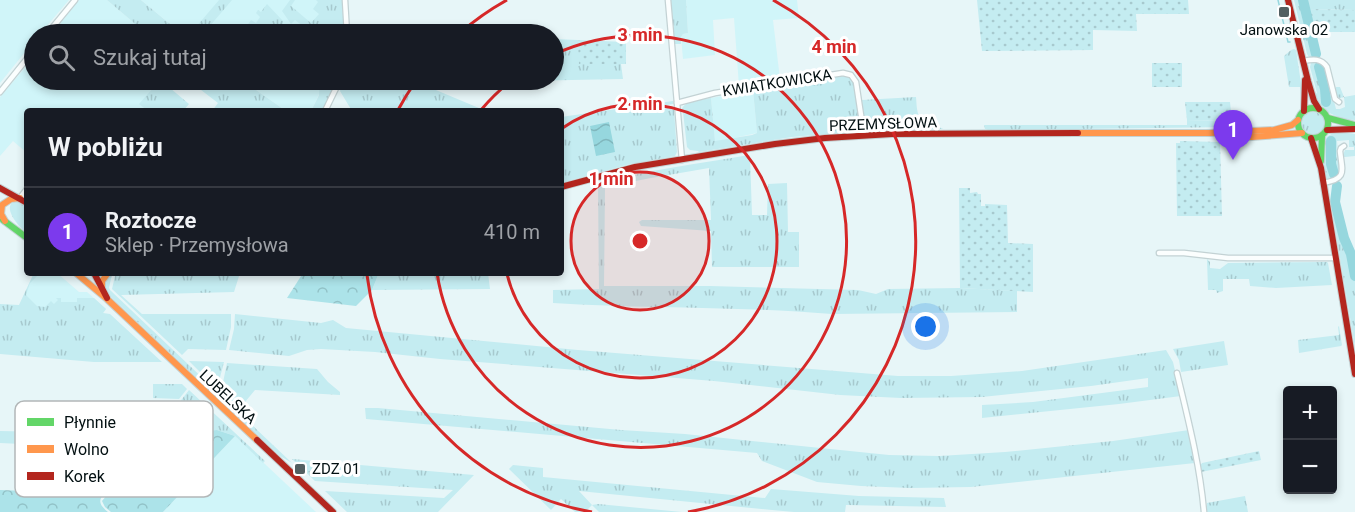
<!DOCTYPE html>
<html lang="pl">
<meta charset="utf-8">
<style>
:root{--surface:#171b24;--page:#242831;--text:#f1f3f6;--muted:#9ea1a6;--line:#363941;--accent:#7c3aed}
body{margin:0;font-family:Roboto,sans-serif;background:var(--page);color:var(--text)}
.controls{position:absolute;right:18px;bottom:18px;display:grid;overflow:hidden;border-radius:6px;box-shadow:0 3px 9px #0003}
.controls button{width:54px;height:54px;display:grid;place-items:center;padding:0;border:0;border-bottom:2px solid var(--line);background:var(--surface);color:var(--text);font:30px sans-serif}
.you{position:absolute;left:926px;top:327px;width:21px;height:21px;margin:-15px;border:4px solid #fff;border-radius:50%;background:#1a73e8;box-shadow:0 0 0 9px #1a73e833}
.badge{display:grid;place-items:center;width:39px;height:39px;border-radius:50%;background:var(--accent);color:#fff;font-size:20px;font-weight:700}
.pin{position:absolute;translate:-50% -50px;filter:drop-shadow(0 2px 3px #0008)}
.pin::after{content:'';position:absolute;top:32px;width:21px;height:18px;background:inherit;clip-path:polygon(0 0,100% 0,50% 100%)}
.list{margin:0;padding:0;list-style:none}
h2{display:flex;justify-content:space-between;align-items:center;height:78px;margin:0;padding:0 24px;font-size:26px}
h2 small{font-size:20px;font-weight:400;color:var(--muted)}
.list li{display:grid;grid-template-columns:39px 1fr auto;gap:18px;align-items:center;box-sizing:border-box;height:90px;padding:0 24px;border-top:2px solid var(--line)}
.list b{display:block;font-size:22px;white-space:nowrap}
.list p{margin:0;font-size:20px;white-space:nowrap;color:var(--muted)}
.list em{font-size:20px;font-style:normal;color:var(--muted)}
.icon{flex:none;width:33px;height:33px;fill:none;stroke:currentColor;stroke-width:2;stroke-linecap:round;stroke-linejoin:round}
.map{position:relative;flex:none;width:1355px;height:512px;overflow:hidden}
.search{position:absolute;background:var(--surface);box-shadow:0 3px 9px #0003;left:24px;top:24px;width:540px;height:66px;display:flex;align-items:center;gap:15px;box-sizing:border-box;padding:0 21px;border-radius:33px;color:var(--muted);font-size:22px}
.panel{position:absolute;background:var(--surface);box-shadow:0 3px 9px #0003;left:24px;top:108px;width:540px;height:168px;border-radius:6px}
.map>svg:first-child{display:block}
.built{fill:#d0f5f9}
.grass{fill:url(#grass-tufts)}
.forest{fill:url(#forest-crowns)}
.garden{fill:url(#garden-dots)}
.water{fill:url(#water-waves)}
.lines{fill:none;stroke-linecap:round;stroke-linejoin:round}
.stream{stroke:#96d7de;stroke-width:1.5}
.river{stroke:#96d7de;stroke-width:10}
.street-casing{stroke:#c3d2d4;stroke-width:7}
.fast-casing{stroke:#c3d2d4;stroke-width:8}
.slow-casing{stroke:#c3d2d4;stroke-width:8}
.jam-casing{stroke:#c3d2d4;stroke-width:8}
.street{stroke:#fbfefe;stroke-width:4.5}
.fast{stroke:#63d668;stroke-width:6}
.slow{stroke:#ff974d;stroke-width:6}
.jam{stroke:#b3261e;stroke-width:6}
.ring{fill:none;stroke:#d62828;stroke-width:3}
.poi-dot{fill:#526062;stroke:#fff;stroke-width:2}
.labels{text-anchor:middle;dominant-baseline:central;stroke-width:6;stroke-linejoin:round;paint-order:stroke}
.poi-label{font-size:15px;fill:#020f11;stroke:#fff}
.street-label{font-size:15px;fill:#020f11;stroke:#fff}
.key{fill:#fff;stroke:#b3b7b8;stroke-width:1.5}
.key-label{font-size:16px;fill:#020f11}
.centre{fill:#d62828;stroke:#fff;stroke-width:3}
.ring-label{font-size:18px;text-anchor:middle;font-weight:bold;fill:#d62828;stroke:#fff;stroke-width:6;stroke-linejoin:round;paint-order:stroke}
</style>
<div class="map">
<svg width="1355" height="512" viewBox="0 0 1355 512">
<defs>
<pattern id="grass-tufts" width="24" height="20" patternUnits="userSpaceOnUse" patternTransform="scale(1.5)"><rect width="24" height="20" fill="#c4ecf1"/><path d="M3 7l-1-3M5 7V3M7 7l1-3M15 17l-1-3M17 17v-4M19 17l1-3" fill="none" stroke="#a7c9ce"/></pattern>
<pattern id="forest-crowns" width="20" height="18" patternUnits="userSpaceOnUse" patternTransform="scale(1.5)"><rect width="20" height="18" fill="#ace3e9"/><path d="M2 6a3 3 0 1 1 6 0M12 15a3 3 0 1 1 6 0" fill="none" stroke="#92c2c7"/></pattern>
<pattern id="garden-dots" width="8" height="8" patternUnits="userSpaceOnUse" patternTransform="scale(1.5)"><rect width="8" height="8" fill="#c4ecf1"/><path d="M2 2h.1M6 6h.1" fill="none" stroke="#a7c9ce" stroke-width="1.8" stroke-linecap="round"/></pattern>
<pattern id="water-waves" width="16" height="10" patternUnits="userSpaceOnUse" patternTransform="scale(1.5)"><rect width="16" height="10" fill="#96d7de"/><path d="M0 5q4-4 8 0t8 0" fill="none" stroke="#80b7bd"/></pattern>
</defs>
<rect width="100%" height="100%" fill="#e7f6f8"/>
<g class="built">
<polygon points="0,0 69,0 40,34 34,34 34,41 0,83"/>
<polygon points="79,0 107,0 147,34 52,34"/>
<polygon points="141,0 332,0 334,34 182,34"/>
<polygon points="686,0 797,0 799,18 773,20 780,79 739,86 734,18 713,20 715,55 683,59 681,37 683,34 688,33"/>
<polygon points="34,57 34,80 160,80 140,104 148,111 27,111 27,153 13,141 0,156 0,97"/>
<polygon points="242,80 326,80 311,111 286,111"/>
<polygon points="753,90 757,133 715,142 711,98"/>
<polygon points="34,273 57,273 79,292 87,292 106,309 103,313 19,306"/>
<polygon points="235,436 316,512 163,512"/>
</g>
<g class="grass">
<polygon points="107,0 141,0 182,34 147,34"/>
<polygon points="219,0 232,0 209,27 213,34 190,34"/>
<polygon points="290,0 295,0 291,6 311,23 319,14 313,9 318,2 316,0 342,0 344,34 313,34 295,20 291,24 282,11"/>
<polygon points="671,0 686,0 688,33 683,34 681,37 681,44 675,44"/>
<polygon points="1294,0 1302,0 1315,57 1309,57 1307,54"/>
<polygon points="1305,0 1355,0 1355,10 1307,9"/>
<polygon points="267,4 283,21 283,25 275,34 273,34 273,33 265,27 260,33 255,34 246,27 251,20 256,23 260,17 256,13 258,10 261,12"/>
<polygon points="554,39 578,40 580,64 621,64 623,79 473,82 424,85 486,111 352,111 340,91 344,80 554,80"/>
<polygon points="1294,49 1296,50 1301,83 1301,96 1300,87 1289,87 1284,56 1291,50"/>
<path d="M1316 62H1319L1325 66 1336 109H1340L1345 107 1344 97 1340 98 1336 96 1334 90 1336 87H1340L1344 97 1355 95V120C1338 119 1320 112 1315 94L1317 93 1310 67 1311 63Z"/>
<path d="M834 75C842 74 850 75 854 82L861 126 859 131 792 137 699 152 698 151 690 150 687 147 683 112 681 111C685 99 700 100 711 98L715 141 752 135 757 133 753 90Z"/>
<polygon points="160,80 177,80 170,88 189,104 183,111 148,111 139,104"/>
<polygon points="188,80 242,80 286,111 212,111 218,103"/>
<polygon points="320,80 337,80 322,111 311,111 319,95"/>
<path d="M916 97C917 107 916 120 928 124 934 125 938 126 943 129L868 130 864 127 862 100Z"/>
<polygon points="673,101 673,104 660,106 661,110 668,108 674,110 677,152 675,156 630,164 561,183 561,117"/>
<circle cx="1313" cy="124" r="12"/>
<polygon points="1232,116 1236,116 1236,119 1233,127 988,130 985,129 984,125 1187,125 1187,120 1232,121"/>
<path d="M1336 132 1355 134V156L1345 157 1343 155 1345 150H1354V147H1349V140L1337 141 1340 173 1336 178 1327 180C1325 170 1321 150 1324 141 1326 136 1331 134 1336 132Z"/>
<path d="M749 155 750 156 752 215H767L768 184 787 183 788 232H799V267H712L711 231 641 226 639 222 642 220H711L709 168 651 178 605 187 604 286H710L858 290 876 294 888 289 960 288 1017 291V312L832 314C739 306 646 309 553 303V290L599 289 598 185C647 169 699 164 749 155Z"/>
<path d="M16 201 27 208V233C19 228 0 205 16 201Z"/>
<polygon points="1332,202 1335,202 1343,239 1350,254 1355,280 1355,347 1331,204"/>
<polygon points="1207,259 1210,262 1210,268 1220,269 1228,263 1327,262 1328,263 1332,285 1276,288 1250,286 1249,279 1223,279 1223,291 1217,293 1216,290 1208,290"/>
<polygon points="34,273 39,274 30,283 26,295 37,306 45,307 51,301 54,304 58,300 56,298 61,298 61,302 77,302 77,298 94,298 106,309 103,313 110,314 162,362 94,362 0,354 0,304 19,305"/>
<polygon points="240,273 234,292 121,295 142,314 231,314 231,327 226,350 188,349 182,355 112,289 115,276"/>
<polygon points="379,273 488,273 490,289 372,290"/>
<polygon points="112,274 109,288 110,290 292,463 280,456 109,295 105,286 108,277"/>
<polygon points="235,314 321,323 333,320 346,328 578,350 898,376 951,376 1022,371 1166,350 1173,362 1181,396 1119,404 982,418 982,405 1033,402 1148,387 1148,378 1091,386 982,397 901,398 840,395 714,381 440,359 375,352 321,349 307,350 289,356 229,350 234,329"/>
<polygon points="1339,326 1342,345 1341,346 1299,353 1298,340 1339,335 1338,327"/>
<polygon points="1224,341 1228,365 1181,372 1179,360 1173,349"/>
<polygon points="189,361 224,362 217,389"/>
<polygon points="227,363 317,369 328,382 340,392 340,395 255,390 245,402 247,416 221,392"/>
<polygon points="153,384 182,384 187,389 179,399 153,398"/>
<polygon points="189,390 265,461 263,463 235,436 217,430 154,435"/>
<polygon points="365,408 378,408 621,430 685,434 889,455 939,456 1005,452 1113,441 1189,430 1195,463 971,487 910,488 861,486 817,482 762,461 757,453 366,419"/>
<polygon points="0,431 149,434 140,446 64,446 0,443"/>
<polygon points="292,459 474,475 438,512 347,512 325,491 444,498 453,490 315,481"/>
<polygon points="513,465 543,468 543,477 765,498 771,489 859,496 944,498 946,507 846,505 845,512 794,512 772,510 579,491 592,505 598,504 682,512 599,512 592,505 585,512 575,512 561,499 551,510 509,469"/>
<polygon points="1245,496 1248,512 1207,512 1207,503"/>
</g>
<g class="forest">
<polygon points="303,273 379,273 372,290 356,306 287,298"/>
<polygon points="217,430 235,436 163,512 111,512 105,507 102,501 117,483 131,461 154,435"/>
<path d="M0 490 58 492 106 491C98 500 98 504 108 512H0Z"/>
</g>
<g class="garden">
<polygon points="977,0 1188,0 1189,14 1136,14 1137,31 1093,30 1093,50 982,51"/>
<polygon points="1307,9 1355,10 1355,32 1312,32"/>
<polygon points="578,40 626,42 626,64 579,64"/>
<rect x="1152" y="63" width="30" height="24"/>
<polygon points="1185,102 1230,102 1232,121 1187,120"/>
<polygon points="1180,141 1220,142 1222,216 1177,216 1176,143 1180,143"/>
<polygon points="959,188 970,188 970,193 977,192 978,194 981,194 981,206 985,206 985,204 1007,205 1008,243 1033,244 1033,292 960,288"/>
<polygon points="1259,451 1261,460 1201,472 1200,466 1202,463"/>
</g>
<polygon class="water" points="609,122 615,152 596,156 590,126"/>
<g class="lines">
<g class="stream">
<polyline points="1278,0 1288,42 1290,42"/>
<polyline points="1304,39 1312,37"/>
</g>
<g class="river">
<polyline points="1303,0 1316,54"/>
<polyline points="1319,67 1325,89 1326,102"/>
<polyline points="1331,141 1331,164 1334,174"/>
<polyline points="1337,186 1335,202 1344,238 1351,254 1355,276"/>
</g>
<g class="street-casing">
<g id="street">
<polyline points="345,0 347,34"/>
<polyline points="668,0 682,160"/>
<polyline points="47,34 75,0"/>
<path d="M1303 61C1313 59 1321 58 1327 67L1335 99 1339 102"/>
<polyline points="0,92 34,50"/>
<polyline points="677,103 715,93 843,73 851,75 856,82 864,135"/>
<polyline points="325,111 340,80"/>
<path d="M1323 183C1348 179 1342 171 1340 151L1341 148 1344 146"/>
<polyline points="20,198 27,189"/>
<polyline points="1159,253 1184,253 1228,258 1335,258"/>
<path d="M1177 373C1188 419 1200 465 1204 512"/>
</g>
</g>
<g class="fast-casing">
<g id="fast">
<circle cx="1313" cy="123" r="15"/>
<polyline points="1328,118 1355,125"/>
<polyline points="1321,161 1322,136"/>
<polyline points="3,220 27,238"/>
</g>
</g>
<g class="slow-casing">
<g id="slow">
<polyline points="1078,133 1210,133 1274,130 1292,125 1298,120"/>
<polyline points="1223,135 1252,137 1302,133"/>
<polyline points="5,221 1,214 2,205 11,199 20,198"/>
<polyline points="76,273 107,299 257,440"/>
<polyline points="102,288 102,281 108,273"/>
</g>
</g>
<g class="jam-casing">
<g id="jam">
<polyline points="1288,0 1308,81 1314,101 1319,109"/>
<polyline points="1304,111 1305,80"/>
<polyline points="1327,130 1355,129"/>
<polyline points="1311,138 1321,168 1355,374"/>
<polyline points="561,187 635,167 775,144 825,138 892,134 1078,133"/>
<polyline points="0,188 27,203"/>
<polyline points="94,273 107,298"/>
<polyline points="257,440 333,512"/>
</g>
</g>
<use href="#street" class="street"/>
<use href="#fast" class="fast"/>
<use href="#slow" class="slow"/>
<use href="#jam" class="jam"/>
</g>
<circle cx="640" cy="241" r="69" fill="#d62828" fill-opacity=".12"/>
<g class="ring">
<circle cx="640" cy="241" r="69"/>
<path d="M561 129A137 137 0 1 1 507 274"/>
<path d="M481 110A206 206 0 0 1 512 80M555 54A206 206 0 1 1 437 273"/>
<path d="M592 512A275 275 0 0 1 367 275M398 110A275 275 0 0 1 416 81M460 33A275 275 0 0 1 507 0M773 0A275 275 0 0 1 688 512"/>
</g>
<g class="poi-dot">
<rect x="1278" y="6" width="12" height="12" rx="3"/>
<rect x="294" y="463" width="12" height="12" rx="3"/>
</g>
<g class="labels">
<g class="poi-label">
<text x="1284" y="30">Janowska 02</text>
<text x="312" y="469" text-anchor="start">ZDZ 01</text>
</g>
<g class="street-label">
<text transform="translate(777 83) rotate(-9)">KWIATKOWICKA</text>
<text transform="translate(883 124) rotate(-2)">PRZEMYSŁOWA</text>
<text transform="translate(228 397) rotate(43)">LUBELSKA</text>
</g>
</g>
<rect x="15" y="401" width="198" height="96" rx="9" class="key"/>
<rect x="27" y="418" width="27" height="8" fill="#63d668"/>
<rect x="27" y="445" width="27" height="8" fill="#ff974d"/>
<rect x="27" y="472" width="27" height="8" fill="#b3261e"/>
<g class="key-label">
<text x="64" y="428">Płynnie</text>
<text x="64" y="455">Wolno</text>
<text x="64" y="482">Korek</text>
</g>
<circle cx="640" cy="241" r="9" class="centre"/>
<g class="ring-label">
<text x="640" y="41">3 min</text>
<text x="834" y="53">4 min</text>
<text x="640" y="110">2 min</text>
<text x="611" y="185">1 min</text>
</g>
</svg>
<div class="controls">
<button>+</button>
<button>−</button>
</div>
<div class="you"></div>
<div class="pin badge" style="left:1233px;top:160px">1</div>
<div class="search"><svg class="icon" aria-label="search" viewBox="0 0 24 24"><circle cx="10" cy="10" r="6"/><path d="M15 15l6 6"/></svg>Szukaj tutaj</div>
<section class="panel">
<h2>W pobliżu<small></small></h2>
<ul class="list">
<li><span class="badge">1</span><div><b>Roztocze</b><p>Sklep · Przemysłowa</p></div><em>410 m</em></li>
</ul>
</section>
</div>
